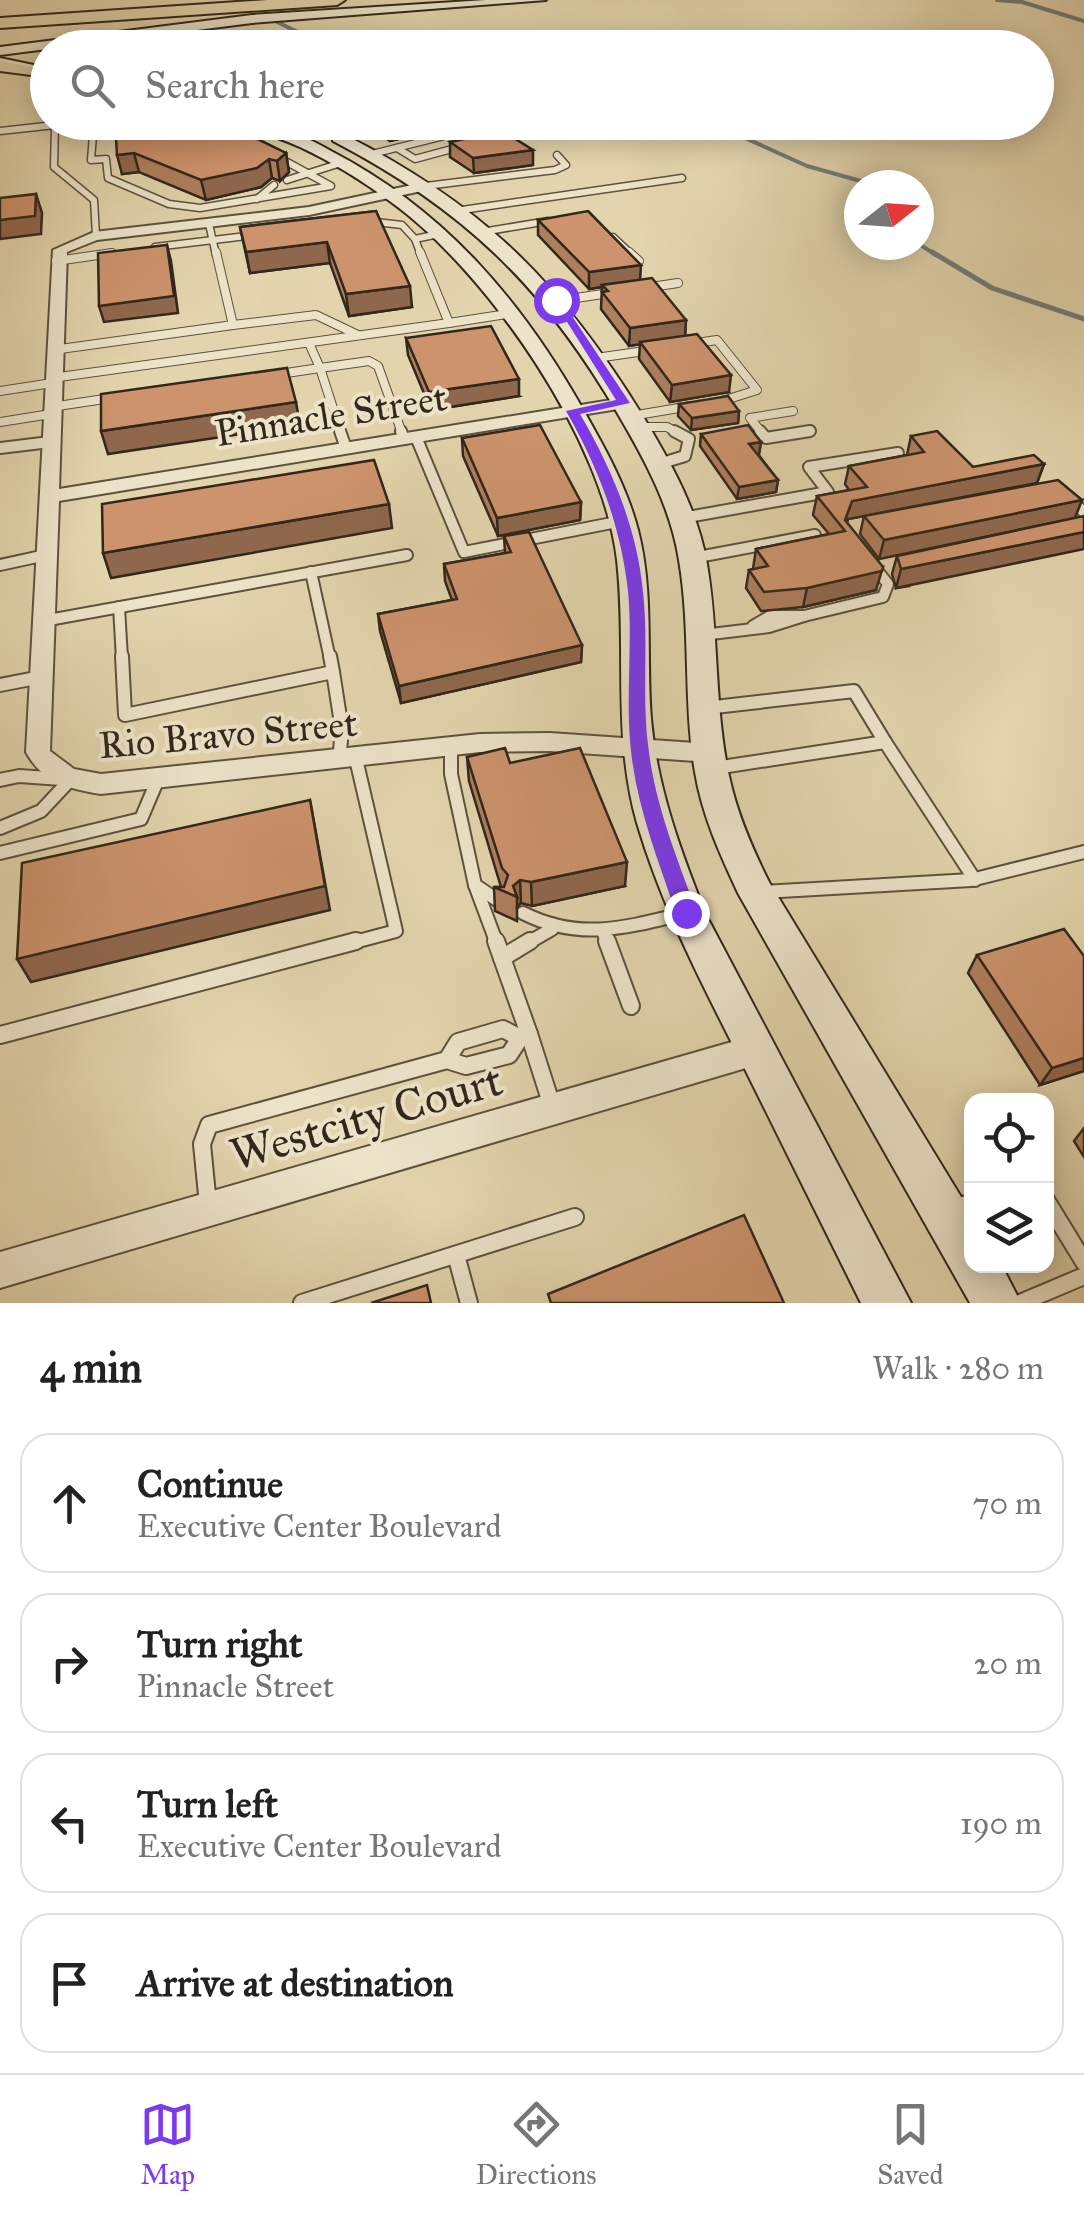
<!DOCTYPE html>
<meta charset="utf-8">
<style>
:root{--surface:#fff;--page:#f6f6f6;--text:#222;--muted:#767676;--line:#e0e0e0;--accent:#7c3aed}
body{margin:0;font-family:"IM FELL Great Primer",serif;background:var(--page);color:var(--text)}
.controls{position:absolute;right:30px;bottom:30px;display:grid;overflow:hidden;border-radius:20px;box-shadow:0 5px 25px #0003}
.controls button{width:90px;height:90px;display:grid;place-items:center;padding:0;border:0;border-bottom:2px solid var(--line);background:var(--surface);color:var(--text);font:50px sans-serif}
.compass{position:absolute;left:844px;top:170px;width:90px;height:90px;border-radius:50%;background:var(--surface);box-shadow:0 5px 25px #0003;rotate:73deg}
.stop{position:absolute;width:30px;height:30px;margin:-22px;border:8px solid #7c3aed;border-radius:50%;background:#fff}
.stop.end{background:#7c3aed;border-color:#fff;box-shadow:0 2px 10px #0008}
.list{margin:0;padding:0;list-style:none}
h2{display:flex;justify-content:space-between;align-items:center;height:130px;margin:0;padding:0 40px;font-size:42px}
h2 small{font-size:32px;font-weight:400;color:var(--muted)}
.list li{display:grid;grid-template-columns:65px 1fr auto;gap:30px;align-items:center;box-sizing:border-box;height:140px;margin:0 20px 20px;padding:0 20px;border:2px solid var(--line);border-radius:30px}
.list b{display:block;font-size:38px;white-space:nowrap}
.list p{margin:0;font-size:32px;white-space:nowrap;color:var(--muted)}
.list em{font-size:32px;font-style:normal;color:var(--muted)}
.icon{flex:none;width:55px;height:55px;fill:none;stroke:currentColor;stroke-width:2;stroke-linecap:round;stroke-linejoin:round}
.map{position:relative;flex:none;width:1084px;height:1303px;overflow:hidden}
.search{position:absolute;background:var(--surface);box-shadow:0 5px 25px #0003;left:30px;right:30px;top:30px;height:110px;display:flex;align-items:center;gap:25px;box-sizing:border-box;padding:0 35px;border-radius:55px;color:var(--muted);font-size:38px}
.sheet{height:770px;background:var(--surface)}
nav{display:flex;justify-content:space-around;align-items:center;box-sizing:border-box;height:140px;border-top:2px solid var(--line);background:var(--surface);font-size:28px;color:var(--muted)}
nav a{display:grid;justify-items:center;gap:5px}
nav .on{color:var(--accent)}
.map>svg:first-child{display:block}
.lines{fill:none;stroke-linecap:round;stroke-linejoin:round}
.stream-far1{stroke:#717c79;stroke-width:4}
.stream{stroke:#717c79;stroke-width:5}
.service-far4-casing{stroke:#5d523f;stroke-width:9}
.service-far3-casing{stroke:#5d523f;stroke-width:10}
.service-far2-casing{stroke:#5d523f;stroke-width:14}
.service-far1-casing{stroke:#5d523f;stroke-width:16}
.service-casing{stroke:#5d523f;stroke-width:20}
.minor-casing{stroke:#5d523f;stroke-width:4}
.secondary-casing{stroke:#31271b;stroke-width:4}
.motorway-casing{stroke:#31271b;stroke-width:4}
.service-far4{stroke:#ece3c9;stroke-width:6}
.service-far3{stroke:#ece3c9;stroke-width:8}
.service-far2{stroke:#ece3c9;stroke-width:10}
.service-far1{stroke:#ece3c9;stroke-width:12}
.service{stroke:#ece3c9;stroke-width:16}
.minor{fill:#ece3c9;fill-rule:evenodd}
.secondary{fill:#ece3c9;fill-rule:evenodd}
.motorway{fill:#e2d4ac;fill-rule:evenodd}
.wall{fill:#af7e5d;stroke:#31271b;stroke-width:2.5}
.shaded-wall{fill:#8f674c;stroke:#31271b;stroke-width:2.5}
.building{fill:#cc936c;stroke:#31271b;stroke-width:2.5}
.route{fill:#7c3aed}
.labels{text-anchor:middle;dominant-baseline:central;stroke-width:8;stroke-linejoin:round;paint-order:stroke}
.street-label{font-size:38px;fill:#31271b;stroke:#ece3c9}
.near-street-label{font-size:45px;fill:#31271b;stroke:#ece3c9}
</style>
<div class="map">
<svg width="1084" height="1303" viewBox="0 0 1084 1303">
<rect width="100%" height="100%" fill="#e2d4ac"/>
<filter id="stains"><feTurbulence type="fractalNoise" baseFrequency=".002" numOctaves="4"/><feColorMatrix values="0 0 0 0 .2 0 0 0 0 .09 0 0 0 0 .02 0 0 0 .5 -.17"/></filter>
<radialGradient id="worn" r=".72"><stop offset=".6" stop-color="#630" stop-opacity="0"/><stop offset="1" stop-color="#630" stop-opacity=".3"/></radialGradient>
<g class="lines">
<g class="stream-far1">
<polyline points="997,0 1022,2 1084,21"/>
<polyline points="275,21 331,48"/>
<polyline points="710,122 807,166 875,185"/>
<polyline points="919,244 936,255"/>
</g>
<polyline class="stream" points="932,252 992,288 1084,319"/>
<g class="service-far4-casing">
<g id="service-far4">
<polyline points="94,122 91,160 106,159 108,178 169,204 200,208 331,186 276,156"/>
<polyline points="0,131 55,125 54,167 94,200 96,236"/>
<polyline points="495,138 536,127 528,122"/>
<polyline points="397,148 415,159 463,146"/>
<polyline points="372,154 500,122"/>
<polyline points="287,180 344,162"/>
<polyline points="426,186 555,170 566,165 557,155"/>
<polyline points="257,199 274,185"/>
<polyline points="462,210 682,178"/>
<polyline points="367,221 402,225 415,239 443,233"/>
<polyline points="209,224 216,255"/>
<polyline points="488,231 548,221"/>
<polyline points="613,237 632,255"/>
<polyline points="415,239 421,255"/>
<polyline points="155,247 255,235"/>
<polyline points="101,255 112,253"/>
</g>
</g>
<g class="service-far3-casing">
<g id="service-far3">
<polyline points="420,252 449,323 513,313"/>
<polyline points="629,252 639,261"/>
<polyline points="56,261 112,253"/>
<polyline points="644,288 678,283"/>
<polyline points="556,301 616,292"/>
<polyline points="233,325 316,315 358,335"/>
<polyline points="309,343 320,368 369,361 378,366 402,433"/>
<polyline points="690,344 717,340 757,390 719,402"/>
<polyline points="53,350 233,325 216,252"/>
<polyline points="596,358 652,350"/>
<polyline points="273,375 320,368 341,433"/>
<polyline points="52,378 449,323"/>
<polyline points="0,391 52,383"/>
<polyline points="51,407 111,398"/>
<polyline points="631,416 691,406"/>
<polyline points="0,422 51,414"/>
<polyline points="637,427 667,427 678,433"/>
<polyline points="762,433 750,418 793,411"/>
<polyline points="796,433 810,431"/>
</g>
</g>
<g class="service-far2-casing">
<g id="service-far2">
<polyline points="340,431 346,448"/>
<polyline points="401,431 404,439"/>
<polyline points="760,431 766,438 810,431"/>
<polyline points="416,437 464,552 622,521"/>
<polyline points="0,448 50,442"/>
<polyline points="659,464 685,456 689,439 674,431"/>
<polyline points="1068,497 1084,512"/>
<polyline points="682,518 828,492 809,467 898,453"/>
<polyline points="693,558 815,535"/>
<polyline points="0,565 46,555"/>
<polyline points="311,572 330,659"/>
<polyline points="119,607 122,659"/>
<polyline points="804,616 883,597 888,584 872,564"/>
<polyline points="43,621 407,555"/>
<polyline points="703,635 769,627 804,616 770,616 753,626"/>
</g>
</g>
<g class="service-far1-casing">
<g id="service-far1">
<polyline points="122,656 125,715 333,672 342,730 339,761"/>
<polyline points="330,656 333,672"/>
<polyline points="0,685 41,677"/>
<polyline points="706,708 854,691 885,742 715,768"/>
<polyline points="885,742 975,880"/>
<polyline points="451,747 451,774 475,885 500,902"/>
<polyline points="0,780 19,776 62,779"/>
<polyline points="0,828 41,811 71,779"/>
<polyline points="0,853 141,819 158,779"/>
<polyline points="475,885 497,944"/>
<polyline points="763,892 971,880 1084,852"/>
<path d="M523 913C578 941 625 928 682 914"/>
<polyline points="603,931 608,944"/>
<polyline points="347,944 396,931 356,759"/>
<polyline points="526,944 552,929"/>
</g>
</g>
<g class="service-casing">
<g id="service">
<polyline points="496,941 502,958 530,941"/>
<polyline points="607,941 631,1006"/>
<polyline points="529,1034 552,1106"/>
<polyline points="0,1035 356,941"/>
<polyline points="447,1060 458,1042 503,1029 520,1038"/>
<polyline points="1046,1200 1084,1262"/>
<polyline points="208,1205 202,1144 209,1125 447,1060 466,1066 509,1055 520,1038 529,1034 502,958"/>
<polyline points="952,1209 972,1202"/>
<polyline points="456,1255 469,1303"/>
<polyline points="302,1303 575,1217"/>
<polyline points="1020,1303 1084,1276"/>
</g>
</g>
<g class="minor-casing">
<g id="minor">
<path d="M426 182 432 186 431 189 309 215 97 240 67 252 59 489 624 398 633 403 624 408 59 501 50 751 74 769 101 774 480 734 550 733 710 744 719 746 722 753 719 760 710 762 550 751 480 752 101 794C69 789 42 782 26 752L53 250 94 232 309 207Z"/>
<polygon points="756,1035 767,1040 771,1050 767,1060 756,1065 0,1288 0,1252"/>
</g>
</g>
<g class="secondary-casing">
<g id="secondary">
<polygon points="486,0 546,0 252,23 0,55 0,47 252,15"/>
<polygon points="0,58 48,68 48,76 0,66"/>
<path d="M246 122C277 122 304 136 331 151 445 210 523 302 585 413 606 450 627 488 638 530 654 592 646 656 651 719 657 788 681 852 706 915L911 1303H861C821 1222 780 1140 740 1059 701 982 662 907 637 823 612 735 627 649 617 560 603 440 488 272 391 202 363 181 332 162 300 147 283 139 261 134 246 122Z"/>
<path d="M333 135H345C486 207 561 283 644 418 671 463 698 511 707 564 719 634 714 706 729 776 737 814 752 848 769 882L972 1215V1266H1002L1021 1303H970L738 893C720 854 702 815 695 772 683 702 691 630 679 560 671 508 645 460 618 414 544 287 464 209 333 141Z"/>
</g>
</g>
<g class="motorway-casing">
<g id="motorway">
<polygon points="267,0 345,0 337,5 0,28 0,18"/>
<polygon points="0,61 40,69 31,75 0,71"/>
</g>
</g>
<use href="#service-far4" class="service-far4"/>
<use href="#service-far3" class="service-far3"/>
<use href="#service-far2" class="service-far2"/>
<use href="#service-far1" class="service-far1"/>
<use href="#service" class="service"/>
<use href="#minor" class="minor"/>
<use href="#secondary" class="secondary"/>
<use href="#motorway" class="motorway"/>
</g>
<g class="wall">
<polygon points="115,122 286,153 289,172 280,181 272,178 261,187 206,200 139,172 122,174"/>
<polygon points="366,122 467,122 468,123 390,141 366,126"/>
<polygon points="450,142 533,165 474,173 450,157"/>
<polygon points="376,211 412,307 349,316 330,263 250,273 240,227"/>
<polygon points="538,220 640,280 686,320 685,336 729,392 670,402 639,359 640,344 629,346 601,309 602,287 589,289 538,235"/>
<polygon points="406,338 519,396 431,410 408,355"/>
<polygon points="679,404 739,411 738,423 691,430 678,416"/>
<polygon points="701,434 761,442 759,454 758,454 778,480 776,492 737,499 700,446"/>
<polygon points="911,436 973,467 1044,464 1037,483 919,506 879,559 860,534 864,516 848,519 847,522 876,590 803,607 761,611 746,588 749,570 753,569 756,549 829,534 813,515 817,496 849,490 845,484 849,466 907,455"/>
<polygon points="462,438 581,502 580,520 498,536 463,456"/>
<polygon points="504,536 582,645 581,662 401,703 380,631 378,614 452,600 445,581 444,564 505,553"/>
<polygon points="897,556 909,586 896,588 892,574"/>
<polygon points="467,757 510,763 625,886 532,906 521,903 517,907 517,921 495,911 494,887 501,887 469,781"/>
<polygon points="977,955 1084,956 1084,1071 1040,1085 968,973"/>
<polygon points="1084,1128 1084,1157 1074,1141"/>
</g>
<g class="shaded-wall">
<polygon points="408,122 467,122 468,123 390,141 389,127"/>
<polygon points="533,150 533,165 474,173 473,158"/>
<polygon points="134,153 139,172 122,174 117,155"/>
<polygon points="286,153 289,172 280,181 277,161"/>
<polygon points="269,159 272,178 261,187 206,200 201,180"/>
<polygon points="36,194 42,213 41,234 0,239 0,220"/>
<polygon points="327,242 330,263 250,273 246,252"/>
<polygon points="167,245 171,261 178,313 104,322 99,306"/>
<polygon points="641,265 640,281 589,289 589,272"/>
<polygon points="410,286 412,307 349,316 346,294"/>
<polygon points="686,320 685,337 629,346 630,328"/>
<polygon points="731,375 729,392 670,402 672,385"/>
<polygon points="519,379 519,396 431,410 429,392"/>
<polygon points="296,402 300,425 108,454 101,431"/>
<polygon points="739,411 738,423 691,430 692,418"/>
<polygon points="761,442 759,454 747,456 749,444"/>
<polygon points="1044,464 1037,483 848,519 844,529 845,520 852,501"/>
<polygon points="778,480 776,492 737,499 739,487"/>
<polygon points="1082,500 1075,518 879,559 884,540"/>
<polygon points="581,502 580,520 498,536 497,518"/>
<polygon points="389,504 392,528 111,578 103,553"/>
<polygon points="1084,532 1084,549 896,588 901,569"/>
<polygon points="883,567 876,590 803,607 807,588"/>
<polygon points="582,645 581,662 401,703 399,686"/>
<polygon points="310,800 330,910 31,982 17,959"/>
<polygon points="627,862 625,886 532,906 531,882"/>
<polygon points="520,880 521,903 517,907 517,897 513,886"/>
<polygon points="1084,1058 1084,1071 1040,1085 1052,1068"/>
</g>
<g class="building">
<polygon points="115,122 223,122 286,153 277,161 269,159 257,168 201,180 134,153 117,155"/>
<polygon points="382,122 408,122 389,127"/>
<polygon points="503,131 533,150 473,158 450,142"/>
<polygon points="36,194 35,216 0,220 0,198"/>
<polygon points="376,211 410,286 346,294 327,242 246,252 240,227"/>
<polygon points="588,211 641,265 589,272 538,220"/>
<polygon points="167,245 174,296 99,306 98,253"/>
<polygon points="652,278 686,320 630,328 602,292 608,291 602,285"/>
<polygon points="491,326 519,379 429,392 406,338"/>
<polygon points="697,334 731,375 672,385 640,342"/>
<polygon points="287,368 296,402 101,431 101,394"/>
<polygon points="728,396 739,411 692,418 679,404"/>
<polygon points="540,425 581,502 497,518 462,438"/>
<polygon points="748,425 761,442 749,444 778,480 739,487 701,434"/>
<polygon points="937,431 973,467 1034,455 1044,464 852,501 845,520 883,567 882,571 807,588 764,592 749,570 768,566 756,549 845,531 817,496 867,487 849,466 924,452 911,436"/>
<polygon points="374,460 389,504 103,553 102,504"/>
<polygon points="1058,480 1082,500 884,540 864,516"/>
<polygon points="1084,516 1084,532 901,569 897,556"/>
<polygon points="529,532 582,645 399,686 378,614 457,599 444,564 511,552 504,536"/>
<polygon points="505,748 510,763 580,748 627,862 531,882 520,880 513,886 517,897 494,887 504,887 508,875 502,868 467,757"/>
<polygon points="310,800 325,886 17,959 22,863"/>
<polygon points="1064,929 1084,956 1084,1058 1052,1068 977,955"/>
<polygon points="744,1215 784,1303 551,1303 548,1294"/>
<polygon points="427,1285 431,1303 371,1303"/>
</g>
<path class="route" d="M552 298H560L630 403 580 414C612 469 637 528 643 592 649 645 641 700 649 752 656 808 678 860 697 913L686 922 676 913C658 860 637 807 631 751 625 698 633 644 628 591 621 526 598 467 566 411L616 400Z"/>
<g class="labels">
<g class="street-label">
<text transform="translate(331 415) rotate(-9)">Pinnacle Street</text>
<text transform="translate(228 734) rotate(-5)">Rio Bravo Street</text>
</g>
<g class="near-street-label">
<text transform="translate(366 1117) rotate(-16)">Westcity Court</text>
</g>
</g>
<rect width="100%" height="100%" filter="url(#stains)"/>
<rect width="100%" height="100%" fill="url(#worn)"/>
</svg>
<div class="controls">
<button><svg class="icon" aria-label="locate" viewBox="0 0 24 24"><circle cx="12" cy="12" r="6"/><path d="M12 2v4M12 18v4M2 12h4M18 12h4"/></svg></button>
<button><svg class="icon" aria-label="layers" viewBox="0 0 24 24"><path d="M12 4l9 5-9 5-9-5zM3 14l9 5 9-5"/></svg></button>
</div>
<svg class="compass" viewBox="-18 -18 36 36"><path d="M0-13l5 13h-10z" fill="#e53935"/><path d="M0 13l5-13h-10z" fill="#767676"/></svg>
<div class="stop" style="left:556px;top:300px"></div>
<div class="stop end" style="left:686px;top:913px"></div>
<div class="search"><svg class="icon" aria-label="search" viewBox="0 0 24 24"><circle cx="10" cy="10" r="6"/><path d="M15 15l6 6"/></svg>Search here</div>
</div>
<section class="sheet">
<h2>4 min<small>Walk · 280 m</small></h2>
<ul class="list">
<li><svg class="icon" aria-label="ahead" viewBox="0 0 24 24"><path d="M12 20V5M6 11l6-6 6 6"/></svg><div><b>Continue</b><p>Executive Center Boulevard</p></div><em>70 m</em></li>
<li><svg class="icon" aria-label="right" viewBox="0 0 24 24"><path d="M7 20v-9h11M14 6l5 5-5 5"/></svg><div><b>Turn right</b><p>Pinnacle Street</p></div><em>20 m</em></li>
<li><svg class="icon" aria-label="left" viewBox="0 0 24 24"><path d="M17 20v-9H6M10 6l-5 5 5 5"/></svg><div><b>Turn left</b><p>Executive Center Boulevard</p></div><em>190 m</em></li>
<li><svg class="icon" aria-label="arrive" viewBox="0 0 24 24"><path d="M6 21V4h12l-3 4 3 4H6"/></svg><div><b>Arrive at destination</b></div></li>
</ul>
</section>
<nav>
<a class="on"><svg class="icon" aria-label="map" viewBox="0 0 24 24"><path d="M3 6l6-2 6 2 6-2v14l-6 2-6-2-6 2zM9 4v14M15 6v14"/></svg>Map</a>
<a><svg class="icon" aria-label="directions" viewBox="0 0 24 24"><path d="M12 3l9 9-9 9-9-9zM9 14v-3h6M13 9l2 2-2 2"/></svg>Directions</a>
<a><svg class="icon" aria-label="saved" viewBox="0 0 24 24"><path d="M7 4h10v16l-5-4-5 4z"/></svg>Saved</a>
</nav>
